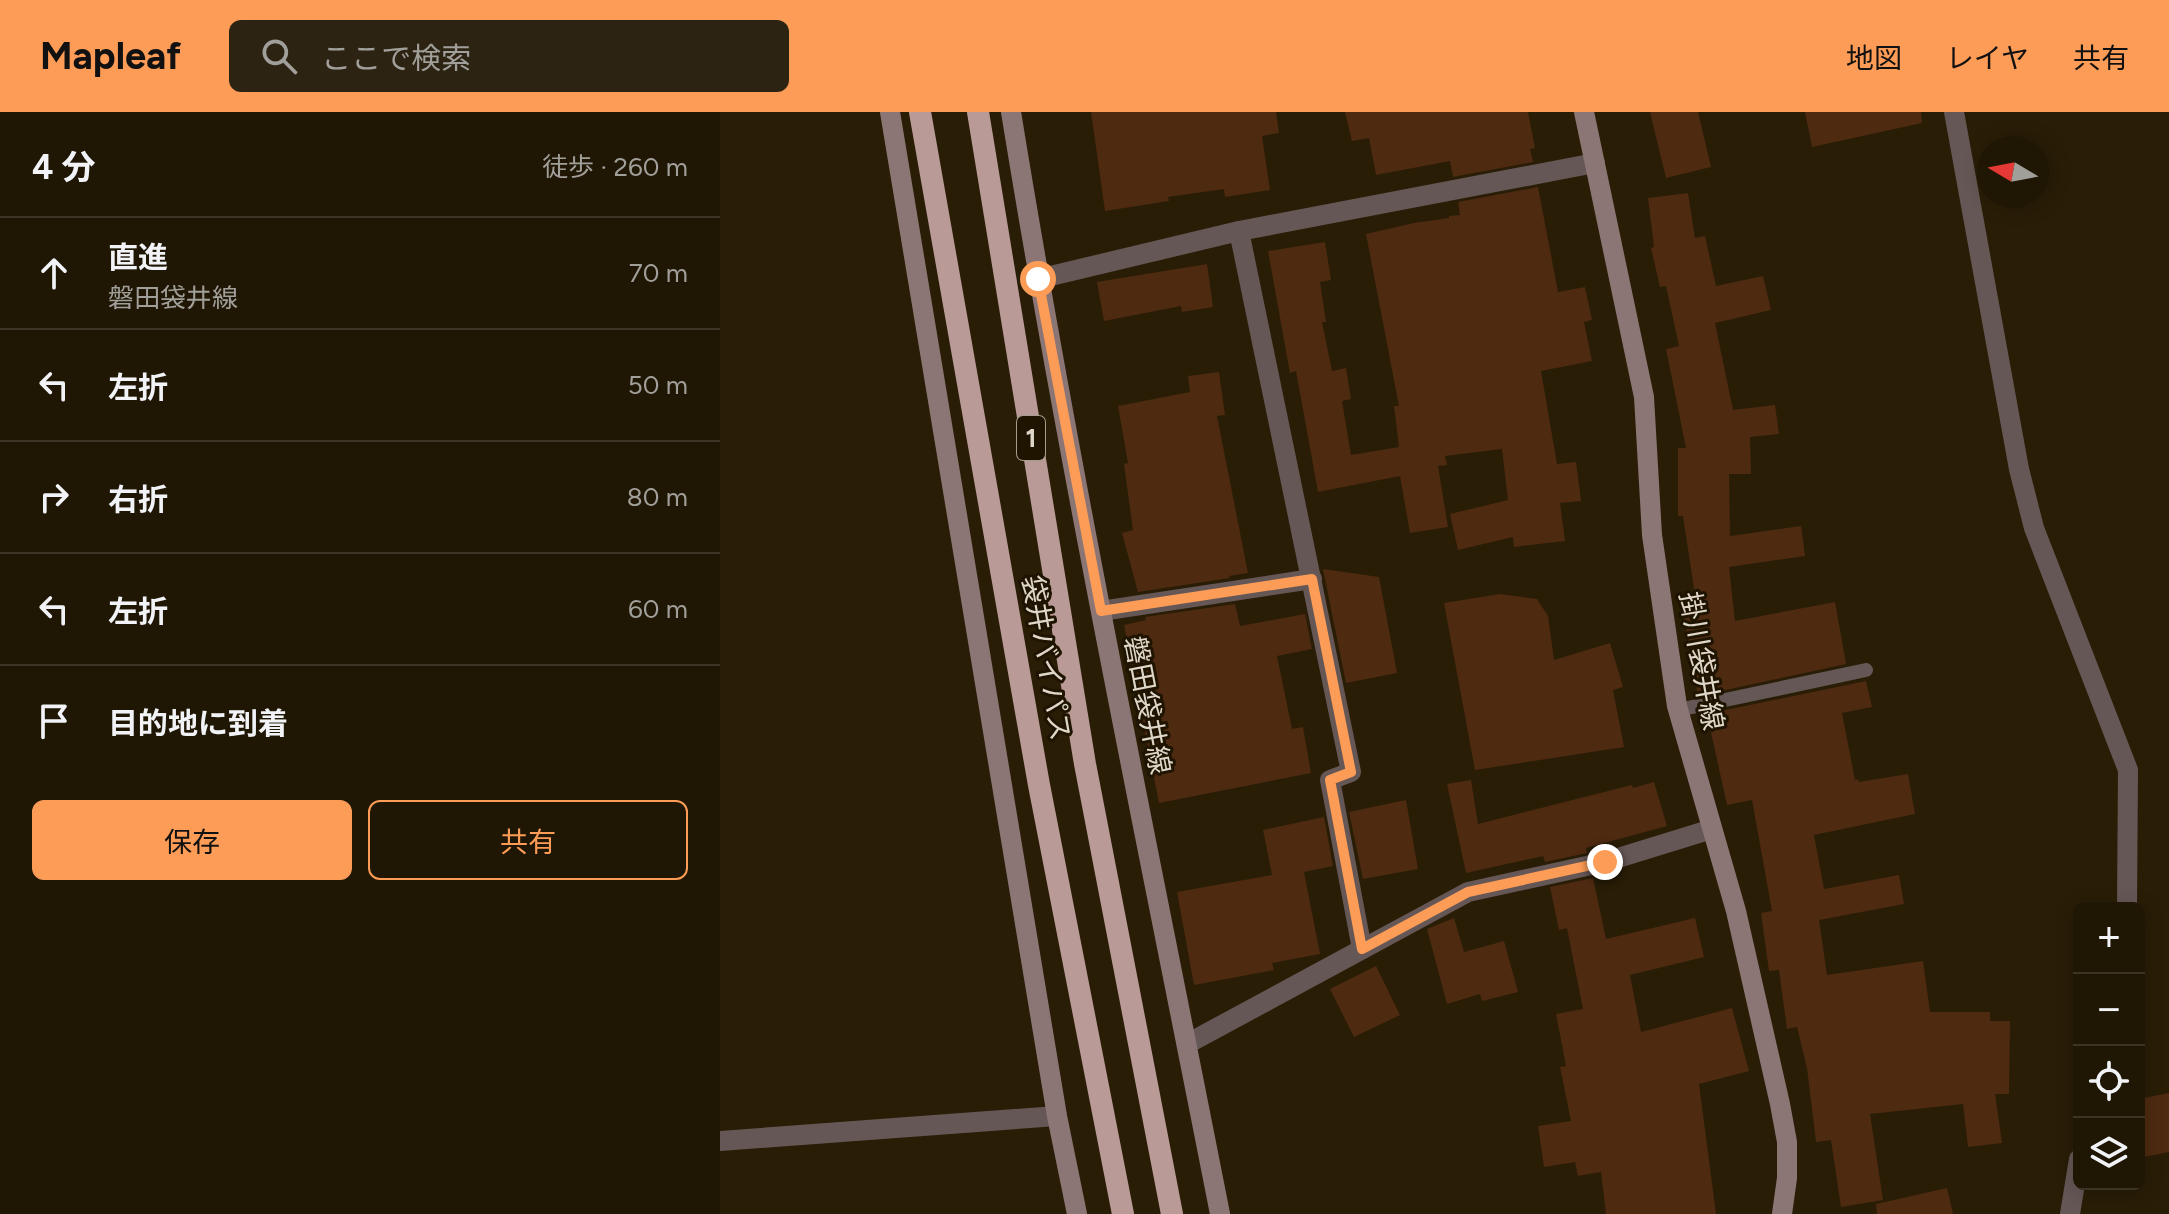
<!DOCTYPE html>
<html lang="ja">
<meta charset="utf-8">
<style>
:root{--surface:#1f1604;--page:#2c2313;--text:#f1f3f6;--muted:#a19f9a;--line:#3c3526;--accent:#fd9c56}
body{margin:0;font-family:Figtree,"Noto Sans JP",sans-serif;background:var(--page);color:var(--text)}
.controls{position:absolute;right:24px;bottom:24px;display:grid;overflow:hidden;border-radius:12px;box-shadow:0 4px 20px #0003}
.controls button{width:72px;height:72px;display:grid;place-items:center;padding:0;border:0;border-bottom:2px solid var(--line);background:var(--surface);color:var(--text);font:40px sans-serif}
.compass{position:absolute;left:1257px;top:24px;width:72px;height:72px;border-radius:50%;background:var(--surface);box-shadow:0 4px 20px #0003;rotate:280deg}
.stop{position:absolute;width:24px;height:24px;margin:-18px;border:6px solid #fd9c56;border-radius:50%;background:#fff}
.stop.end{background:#fd9c56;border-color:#fff;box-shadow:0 2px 8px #0008}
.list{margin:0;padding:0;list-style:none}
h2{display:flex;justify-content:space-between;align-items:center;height:104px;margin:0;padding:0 32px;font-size:34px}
h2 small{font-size:26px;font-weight:400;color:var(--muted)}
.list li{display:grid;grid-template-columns:52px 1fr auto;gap:24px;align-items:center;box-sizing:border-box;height:112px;padding:0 32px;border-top:2px solid var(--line)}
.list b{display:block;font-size:30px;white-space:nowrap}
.list p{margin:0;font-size:26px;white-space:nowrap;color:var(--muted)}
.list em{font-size:26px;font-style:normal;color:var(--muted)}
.actions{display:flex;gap:16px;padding:24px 32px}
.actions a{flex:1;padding:18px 0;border:2px solid var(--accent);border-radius:12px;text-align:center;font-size:28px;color:var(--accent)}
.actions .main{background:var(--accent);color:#111}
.icon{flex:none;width:44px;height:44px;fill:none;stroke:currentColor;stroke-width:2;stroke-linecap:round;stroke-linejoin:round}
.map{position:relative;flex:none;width:1449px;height:1102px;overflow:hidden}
header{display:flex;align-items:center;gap:48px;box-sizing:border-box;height:112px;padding:0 40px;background:var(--accent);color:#111}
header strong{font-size:38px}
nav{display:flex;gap:44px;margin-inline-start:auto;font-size:28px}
.search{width:560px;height:72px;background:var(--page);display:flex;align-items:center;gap:20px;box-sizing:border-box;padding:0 28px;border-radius:12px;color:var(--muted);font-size:30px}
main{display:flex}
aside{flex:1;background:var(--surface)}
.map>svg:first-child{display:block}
.building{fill:#4e2a11}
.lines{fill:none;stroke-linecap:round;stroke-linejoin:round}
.service{stroke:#655756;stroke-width:14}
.minor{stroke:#655756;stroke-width:20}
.secondary{stroke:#8c7675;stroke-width:20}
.trunk{stroke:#b99a97;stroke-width:22}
.route{stroke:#fd9c56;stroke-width:10}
.labels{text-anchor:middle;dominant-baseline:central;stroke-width:6;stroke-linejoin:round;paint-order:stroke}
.shield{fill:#1f1400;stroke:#a59c8d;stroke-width:2}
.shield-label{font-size:26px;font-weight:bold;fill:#dfd7c9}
.street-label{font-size:28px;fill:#dfd7c9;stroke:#1f1400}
</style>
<header>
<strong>Mapleaf</strong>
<div class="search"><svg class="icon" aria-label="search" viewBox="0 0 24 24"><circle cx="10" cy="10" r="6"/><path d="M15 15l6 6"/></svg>ここで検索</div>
<nav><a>地図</a><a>レイヤ</a><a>共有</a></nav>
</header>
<main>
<aside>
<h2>4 分<small>徒歩 · 260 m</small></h2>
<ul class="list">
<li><svg class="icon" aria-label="ahead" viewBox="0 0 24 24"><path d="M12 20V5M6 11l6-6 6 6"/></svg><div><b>直進</b><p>磐田袋井線</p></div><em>70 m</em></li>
<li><svg class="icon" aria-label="left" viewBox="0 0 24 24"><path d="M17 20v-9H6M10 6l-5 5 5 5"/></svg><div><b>左折</b></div><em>50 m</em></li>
<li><svg class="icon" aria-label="right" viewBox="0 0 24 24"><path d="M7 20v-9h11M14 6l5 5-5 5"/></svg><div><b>右折</b></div><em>80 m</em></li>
<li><svg class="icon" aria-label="left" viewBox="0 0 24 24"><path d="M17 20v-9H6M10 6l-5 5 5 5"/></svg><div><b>左折</b></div><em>60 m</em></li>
<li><svg class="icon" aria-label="arrive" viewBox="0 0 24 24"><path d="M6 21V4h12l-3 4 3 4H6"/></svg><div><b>目的地に到着</b></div></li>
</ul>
<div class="actions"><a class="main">保存</a><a>共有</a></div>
</aside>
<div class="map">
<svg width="1449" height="1102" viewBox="0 0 1449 1102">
<rect width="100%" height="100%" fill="#291d06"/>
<g class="building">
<polygon points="371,0 556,0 559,21 542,24 550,78 505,85 504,77 448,85 449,89 385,99"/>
<polygon points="625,0 808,0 815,36 810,37 813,50 733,65 730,49 656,63 649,26 632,29"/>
<polygon points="930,0 978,0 991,55 946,66"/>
<polygon points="1085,0 1201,0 1202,11 1092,35"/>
<polygon points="818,75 838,180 865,175 872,208 864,210 872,249 821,259 837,352 856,350 861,389 840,391 845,429 794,435 793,425 738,438 730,402 788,388 782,337 725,344 727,353 718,354 728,415 690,421 680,364 598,380 576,259 570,261 548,139 605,130 611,168 600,170 606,210 602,210 612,259 626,256 631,287 622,289 631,343 679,335 674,294 679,294 646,122 694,111 729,106 729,104 740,103 738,90"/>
<polygon points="968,81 975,126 985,124 996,174 1043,164 1051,198 995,211 1013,298 1055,293 1059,322 1030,325 1031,362 1009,362 1010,424 1081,414 1085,444 1009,455 1015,509 1115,490 1126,552 978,584 964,505 978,503 963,404 958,404 958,336 966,336 946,237 959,234 946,174 940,175 931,136 934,135 928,86"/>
<polygon points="487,152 493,195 462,200 461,194 384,209 377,170"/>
<polygon points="499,260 505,303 497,304 528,461 509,464 510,466 418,480 402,421 413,418 404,352 408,351 398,294 470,280 468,264"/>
<polygon points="603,457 659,465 677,561 626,571"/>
<polygon points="780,482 817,487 828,504 834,548 890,531 903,575 893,578 904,635 755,658 724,491"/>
<polygon points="515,492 520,514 585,502 592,537 557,544 572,617 583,615 591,661 439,691 404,513 426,508 425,505"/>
<polygon points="1146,569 1152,595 1122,601 1135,668 1138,667 1139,670 1188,662 1195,702 1094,723 1104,777 1179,763 1184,792 1099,808 1107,863 1203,849 1210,900 1270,900 1270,909 1290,909 1289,982 1275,982 1282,1031 1248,1035 1243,992 1150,1002 1163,1088 1121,1095 1111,1028 1096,1030 1087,956 1077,915 1067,917 1059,858 1049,859 1041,801 1052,799 1032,688 1007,693 987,602"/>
<polygon points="751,668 758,712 912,673 913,676 934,670 947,714 866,736 867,741 825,750 823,744 746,761 727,672"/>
<polygon points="686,688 698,757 643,767 629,700"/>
<polygon points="604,705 613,754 584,760 600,842 552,851 554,858 474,873 457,780 552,763 543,718"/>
<polygon points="873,766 886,827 975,806 984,845 910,863 921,920 1012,896 1029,959 979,972 996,1102 886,1102 881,1060 858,1064 855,1050 824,1055 818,1014 851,1009 840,955 846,954 836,902 863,897 847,816 839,818 830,775"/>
<polygon points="734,806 744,840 784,829 798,880 762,889 760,882 727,892 707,817"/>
<polygon points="656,854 680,903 634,925 610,877"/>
<polygon points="1449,981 1449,1040 1419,1046 1419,987"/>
<polygon points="1227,1076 1233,1102 1157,1102 1156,1092"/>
</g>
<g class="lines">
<polyline class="service" points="958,598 1146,558"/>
<g class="minor">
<polyline points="1234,0 1299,357 1314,416 1408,658 1407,796"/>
<polyline points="519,119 631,660 610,668 642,837"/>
<polyline points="318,167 519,119 875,51"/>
<polyline points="381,499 592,467"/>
<polyline points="467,932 748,780 885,750 992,717"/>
<polyline points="0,1029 337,1004"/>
<polyline points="1350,1102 1359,1047"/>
</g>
<g class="secondary">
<polyline points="170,0 337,1004 357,1102"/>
<path d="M291 0C351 369 428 735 500 1102"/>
<polyline points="864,0 924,285 932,423 957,594 1016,799 1060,992 1067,1030 1067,1066 1062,1102"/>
</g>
<g class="trunk">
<polyline points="200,0 319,673 403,1102"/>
<polyline points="258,0 365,652 452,1102"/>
</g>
</g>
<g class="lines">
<polyline class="route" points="318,167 381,499 592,467 631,660 610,668 642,837 748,780 885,750"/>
</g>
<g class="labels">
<rect class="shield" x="297" y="304" width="28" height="44" rx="6"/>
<g class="shield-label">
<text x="311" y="326">1</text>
</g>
<g class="street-label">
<text transform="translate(327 546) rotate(80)">袋井バイパス</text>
<text transform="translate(982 549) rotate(80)">掛川袋井線</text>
<text transform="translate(428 593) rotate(79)">磐田袋井線</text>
</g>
</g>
</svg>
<div class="controls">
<button>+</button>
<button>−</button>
<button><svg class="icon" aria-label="locate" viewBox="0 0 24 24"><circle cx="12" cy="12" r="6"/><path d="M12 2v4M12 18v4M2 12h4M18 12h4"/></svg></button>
<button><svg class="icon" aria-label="layers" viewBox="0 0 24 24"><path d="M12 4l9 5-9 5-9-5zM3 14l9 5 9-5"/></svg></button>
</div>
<svg class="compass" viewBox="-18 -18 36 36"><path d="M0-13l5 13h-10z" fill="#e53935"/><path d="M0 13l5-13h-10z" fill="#a19f9a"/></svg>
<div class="stop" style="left:318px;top:167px"></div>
<div class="stop end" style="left:885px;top:750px"></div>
</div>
</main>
